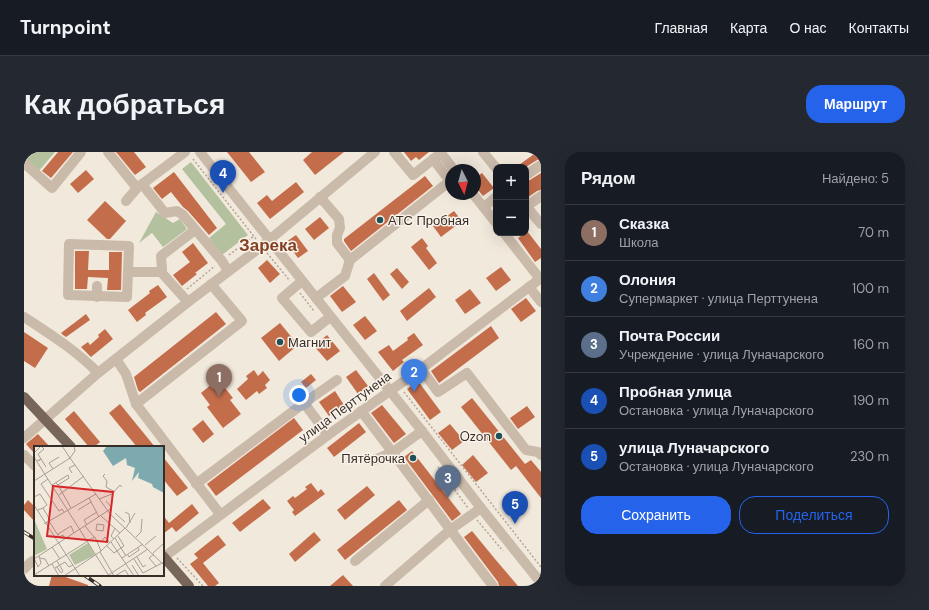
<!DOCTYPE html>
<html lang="ru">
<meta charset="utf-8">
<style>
:root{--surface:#171b24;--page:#242831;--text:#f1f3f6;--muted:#9ea1a6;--line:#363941;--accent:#2563eb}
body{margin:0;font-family:"DM Sans",sans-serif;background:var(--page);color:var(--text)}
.controls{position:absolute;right:12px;top:12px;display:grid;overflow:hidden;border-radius:8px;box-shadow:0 4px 16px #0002}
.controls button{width:36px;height:36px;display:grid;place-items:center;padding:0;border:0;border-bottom:1px solid var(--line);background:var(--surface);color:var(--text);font:20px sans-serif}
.compass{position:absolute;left:421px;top:12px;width:36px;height:36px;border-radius:50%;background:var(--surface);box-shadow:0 4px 16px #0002;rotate:174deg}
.you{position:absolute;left:275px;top:243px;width:14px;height:14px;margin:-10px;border:3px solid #fff;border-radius:50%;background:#1a73e8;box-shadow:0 0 0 6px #1a73e833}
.badge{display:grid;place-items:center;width:26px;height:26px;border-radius:50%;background:var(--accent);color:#fff;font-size:13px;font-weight:700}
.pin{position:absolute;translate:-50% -33px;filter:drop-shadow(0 1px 2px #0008)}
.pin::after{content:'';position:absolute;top:21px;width:14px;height:12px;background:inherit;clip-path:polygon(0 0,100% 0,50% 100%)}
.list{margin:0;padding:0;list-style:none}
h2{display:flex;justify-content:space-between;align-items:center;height:52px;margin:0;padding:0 16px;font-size:17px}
h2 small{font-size:13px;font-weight:400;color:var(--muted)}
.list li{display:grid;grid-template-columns:26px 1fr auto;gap:12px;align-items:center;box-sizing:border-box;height:56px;padding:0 16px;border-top:1px solid var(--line)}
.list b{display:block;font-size:15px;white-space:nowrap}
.list p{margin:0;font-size:13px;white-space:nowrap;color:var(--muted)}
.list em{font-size:13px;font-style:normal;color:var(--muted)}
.actions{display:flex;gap:8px;padding:12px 16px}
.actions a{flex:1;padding:9px 0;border:1px solid var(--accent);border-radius:16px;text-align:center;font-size:14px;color:var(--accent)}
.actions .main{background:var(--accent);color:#fff}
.map{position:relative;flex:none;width:517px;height:434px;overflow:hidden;border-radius:16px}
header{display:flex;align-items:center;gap:24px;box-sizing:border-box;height:56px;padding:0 20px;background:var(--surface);border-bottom:1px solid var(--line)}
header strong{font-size:19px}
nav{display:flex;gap:22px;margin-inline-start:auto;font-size:14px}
.intro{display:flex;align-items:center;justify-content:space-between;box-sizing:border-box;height:96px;padding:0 24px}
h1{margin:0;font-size:28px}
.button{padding:10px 18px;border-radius:16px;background:var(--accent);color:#fff;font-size:14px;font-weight:700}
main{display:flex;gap:24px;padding:0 24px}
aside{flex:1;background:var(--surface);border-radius:16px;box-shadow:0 4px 16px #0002}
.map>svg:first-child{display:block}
.green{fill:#b3c19e}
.building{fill:#c36d4b}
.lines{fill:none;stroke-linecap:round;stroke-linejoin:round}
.path{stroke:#b6a494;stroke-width:1.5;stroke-dasharray:2 2;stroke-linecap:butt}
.minor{stroke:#cabaaa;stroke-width:10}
.major{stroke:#79665b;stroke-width:10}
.rail-casing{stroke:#372e29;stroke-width:3.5}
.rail{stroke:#f9f3ea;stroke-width:2;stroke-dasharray:6;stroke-linecap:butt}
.poi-dot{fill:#205158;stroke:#f9f3ea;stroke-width:1.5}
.labels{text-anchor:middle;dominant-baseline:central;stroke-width:3;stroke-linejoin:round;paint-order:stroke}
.poi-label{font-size:13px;fill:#372e29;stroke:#f9f3ea;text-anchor:start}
.street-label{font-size:13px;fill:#372e29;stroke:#f9f3ea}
.district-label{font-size:17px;font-weight:bold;fill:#844024;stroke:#f9f3ea}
.inset-road{fill:none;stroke:#a79e95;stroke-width:1}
.view{fill:#d62828;fill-opacity:0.15;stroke:#d62828;stroke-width:2}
.inset-edge{fill:none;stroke:#372e29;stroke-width:2}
</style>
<header>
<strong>Turnpoint</strong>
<nav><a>Главная</a><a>Карта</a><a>О нас</a><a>Контакты</a></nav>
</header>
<div class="intro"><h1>Как добраться</h1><a class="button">Маршрут</a></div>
<main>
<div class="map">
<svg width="517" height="434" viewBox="0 0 517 434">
<rect width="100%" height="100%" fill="#f2e9dd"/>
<g class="green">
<polygon points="0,0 31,0 14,20 0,7"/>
<polygon points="167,10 224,83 198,103 185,86 202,72 158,17"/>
<polygon points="132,60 149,71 156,67 163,77 139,95 128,81 115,91"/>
</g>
<g class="building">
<polygon points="34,0 49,0 27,26 18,19"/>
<polygon points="92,0 110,0 122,15 111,23"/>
<polygon points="203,0 225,0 241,20 227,30"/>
<polygon points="288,0 320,0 291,23 279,8"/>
<polygon points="380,0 405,0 395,8 392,5 387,9"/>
<polygon points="513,0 517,0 517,7 513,8 502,15 492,15"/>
<polygon points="62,18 70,27 54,41 46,32"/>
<polygon points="150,20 193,76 185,83 164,59 159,55 147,40 138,47 129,36"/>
<polygon points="458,21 470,36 459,44 454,38 451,36 451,26"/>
<polygon points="517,21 517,38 513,39 503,46 502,44 502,29 506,28"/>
<polygon points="401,24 409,34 327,99 320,89 320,87"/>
<polygon points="272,30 280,40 246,67 233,51 243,43 248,49"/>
<polygon points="81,49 102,69 86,87 83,87 63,68"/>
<polygon points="430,59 438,69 417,85 409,74"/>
<polygon points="296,65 305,76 290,88 281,77"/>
<polygon points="503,79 517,97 517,106 511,110 494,86 501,81 502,81"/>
<polygon points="272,83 284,99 274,106 262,90"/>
<polygon points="398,86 404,94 402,96 413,111 405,118 387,95"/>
<polygon points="169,91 184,111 171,121 173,122 158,134 149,123 166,110 158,100"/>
<polygon points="51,99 65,99 64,118 85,118 85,100 98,100 97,138 83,138 84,126 64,125 63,137 51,137"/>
<polygon points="243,108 256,122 246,131 234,116"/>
<polygon points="477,115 487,128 472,139 462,126"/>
<polygon points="373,116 385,130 378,137 366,122"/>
<polygon points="350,121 366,143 359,149 343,127"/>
<polygon points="134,133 143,145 121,161 122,163 113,170 104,158 126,141 125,139"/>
<polygon points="319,134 332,150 318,160 306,144"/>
<polygon points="405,136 412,145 383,169 376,159"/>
<polygon points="446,137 457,151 441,162 431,148"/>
<polygon points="502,146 512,159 497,170 487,157"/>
<polygon points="192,160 202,172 116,240 114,238 110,225"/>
<polygon points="62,162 66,168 42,185 39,183 37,181"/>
<polygon points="341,164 353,179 341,188 329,173"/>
<polygon points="256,171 274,193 255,209 237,186"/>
<polygon points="467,174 475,186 415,231 407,219"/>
<polygon points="81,177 89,187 67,205 57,195 64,190 66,193 75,185 74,183"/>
<polygon points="0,180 24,196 11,216 0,209"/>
<polygon points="390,181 399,193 378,208 380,210 369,219 354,200 365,193 369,199 384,188 383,186"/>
<polygon points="303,183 316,199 303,209 290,194"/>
<polygon points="230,218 234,224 239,219 246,228 241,233 243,236 235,242 233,239 222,248 213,237 224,227 222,224"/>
<polygon points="332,218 344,234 334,242 322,225"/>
<polygon points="287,222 292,228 282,236 277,230"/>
<polygon points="194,227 209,246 206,248 217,262 199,276 183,255 186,253 177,241"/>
<polygon points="394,229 417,260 406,268 383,237"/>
<polygon points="311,239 320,253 305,264 295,250"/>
<polygon points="448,246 501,312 507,308 517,320 517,346 492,314 487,318 437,255"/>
<polygon points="96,252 131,295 113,295 85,261"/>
<polygon points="358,253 382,282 370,291 347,261"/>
<polygon points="503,254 511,265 494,277 486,266"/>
<polygon points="50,259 76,290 70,295 65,295 41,267"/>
<polygon points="270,266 279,278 192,344 183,332"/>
<polygon points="179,268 190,282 179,291 168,277"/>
<polygon points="335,271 342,280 310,305 303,296"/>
<polygon points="426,272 440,289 428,298 414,281"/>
<polygon points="14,282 26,295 11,295 11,302 2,292"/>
<polygon points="388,299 437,362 428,369 380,305"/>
<polygon points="449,303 464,321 452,330 438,313"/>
<polygon points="139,305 164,336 153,344 139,327"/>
<polygon points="287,331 294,340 297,337 301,342 271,364 268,360 270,358 263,349 269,344 271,346 283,337 281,335"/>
<polygon points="343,334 351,343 321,368 313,358"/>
<polygon points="239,347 247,356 216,380 208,371"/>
<polygon points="4,348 11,355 11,370 0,358 0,353"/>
<polygon points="375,348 383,358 321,408 313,398"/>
<polygon points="168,352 175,361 152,380 148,375 139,382 139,363 145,371"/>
<polygon points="448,379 471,407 494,434 475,434 474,430 440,385"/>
<polygon points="290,380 297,388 271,410 265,402"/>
<polygon points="194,383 202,393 179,411 195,431 191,434 184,434 166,412 174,406 170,402"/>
<polygon points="28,423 36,423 64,433 64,434 25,434"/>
<polygon points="319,423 329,434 306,434"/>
</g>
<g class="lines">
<g class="path">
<polyline points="169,7 232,87"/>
<polyline points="243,101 266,129"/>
<polyline points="205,103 230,84"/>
<polyline points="163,137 191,114"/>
<polyline points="276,141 290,159"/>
<polyline points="380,240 517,415"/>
<polyline points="414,315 444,356"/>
<polyline points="453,368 479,399"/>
<polyline points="153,406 179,434"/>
</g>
<g class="minor">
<polyline points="84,0 113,36 161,0"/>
<polyline points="176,0 292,146 398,279 457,356 517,431"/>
<polyline points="370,0 389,23 417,1 430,18"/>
<polyline points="459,0 472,16"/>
<polyline points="0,11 28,36 57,0"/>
<polyline points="502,23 517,13"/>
<polyline points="118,32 141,61 153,59 159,63 198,109 204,119"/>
<polyline points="449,42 472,71"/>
<polyline points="296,45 315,67 316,76 313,83 313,91 326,108 426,29 409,7"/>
<polyline points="102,49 113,36"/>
<polyline points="502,54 517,72"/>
<polyline points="503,54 517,44"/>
<polyline points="460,55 472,45"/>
<polyline points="480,81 516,127"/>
<polygon points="45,92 105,94 103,145 44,143"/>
<polyline points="104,120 137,120 164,150"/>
<polyline points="137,120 138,117 137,104 171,78"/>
<polyline points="278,129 258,146 287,180 306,165"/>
<polyline points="505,135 517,150"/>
<polyline points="73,145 73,134"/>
<polyline points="292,146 321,124 326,108"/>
<path d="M0 165C26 182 53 199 74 221"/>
<polyline points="92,207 102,222 112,252 196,362"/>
<polyline points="397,217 414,240 443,221 502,298 514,300 517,303"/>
<polyline points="112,252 218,169 187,132"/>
<path d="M337 259C382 317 424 376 469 434"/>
<polyline points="304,283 280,251 313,228"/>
<polyline points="0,286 74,221 164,150 238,94 351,0"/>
<polyline points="0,303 11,314"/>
<polyline points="350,308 369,300 391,284 398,279"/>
<polyline points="172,332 280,251"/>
<polyline points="140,405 304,283 397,217 517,126"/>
<polyline points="331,409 405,348"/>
<polyline points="0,417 7,410 11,408"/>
<polyline points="361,434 426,378 457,356"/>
</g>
<g class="major">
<polyline points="0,245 47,295"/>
<polyline points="139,404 165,434"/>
</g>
<g class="rail-casing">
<g id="rail">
<polyline points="0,380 11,387"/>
<polyline points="60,423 76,434"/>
</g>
</g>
<use href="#rail" class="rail"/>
</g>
<g class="poi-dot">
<circle cx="356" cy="68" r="4"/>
<circle cx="256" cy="190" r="4"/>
<circle cx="475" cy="284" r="4"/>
<circle cx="389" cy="306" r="4"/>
</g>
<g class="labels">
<g class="poi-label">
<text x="364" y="68">АТС Пробная</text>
<text x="264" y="190">Магнит</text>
<text x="467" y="284" text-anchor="end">Ozon</text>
<text x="381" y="306" text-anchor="end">Пятёрочка</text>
</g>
<g class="street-label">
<text transform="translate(321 255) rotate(-36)">улица Перттунена</text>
</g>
<g class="district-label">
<text x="244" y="93">Зарека</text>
</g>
</g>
<g transform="translate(10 294)">
<rect width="130" height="130" fill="#f2e9dd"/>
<path d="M0 73 13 103 0 110ZM54 97 61 109 41 119 35 109Z" fill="#b3c19e"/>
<path d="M73 0H130V47L119 41 118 38 104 32 105 26 98 35 101 22 93 19 92 12 79 20 69 5Z" fill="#7daaae"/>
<path class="inset-road" d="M28 0 36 12 41 5 40 0M0 7 7 0 10 3 4 8 7 13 3 15M0 11 75 130M5 15 7 13 12 21M19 23 15 17 25 11M38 27 35 22 41 19M71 28 69 30 73 35 72 41 81 46M14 33 7 38 25 65 28 63 30 66M0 35 36 12 76 68 130 119M18 39 34 29 35 32 24 39 22 37M24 39 37 62M25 49 50 30M0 51 6 48 13 59 9 62M55 52 65 71M65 53 78 48 86 39 88 41M0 59 46 130M4 64 9 62 16 74M44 64 57 56M91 66 95 68 96 77M81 67 91 76M67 70 86 87M15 75 25 91 29 89 31 93M10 78 62 48M63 78 70 79 69 85 62 84ZM53 79 50 74 63 66M51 80 60 91M92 82 101 67M25 89 24 88 37 80 40 87M102 91 107 86 108 73M81 92 87 102 90 100 84 90M80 93 77 90 81 82M53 95 61 91 67 105M67 96 71 91 76 97M77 96 100 130M111 99 122 90M73 100 80 107 87 102 92 110M18 101 26 113M66 106 80 130M119 107 130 97V88M120 108 115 112 122 120M94 109 95 111 105 104 104 102M103 111 109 121 112 119M0 112 4 121 7 117 5 110M6 112 11 113 15 120M88 112 109 98M0 113 78 62 72 55M100 113 109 127 130 116M23 115 29 125 27 127 23 121M18 118 25 130M98 119 105 130M21 122 31 116 35 121 39 119M0 129 54 95M30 130 67 105 91 82M73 130 114 103M81 130 91 124 95 130"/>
<path class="view" d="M19 40 79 46 73 96 13 90Z"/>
<rect width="130" height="130" class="inset-edge"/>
</g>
</svg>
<div class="controls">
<button>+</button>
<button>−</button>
</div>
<svg class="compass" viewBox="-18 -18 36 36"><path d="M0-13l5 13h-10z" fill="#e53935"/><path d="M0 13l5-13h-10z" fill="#9ea1a6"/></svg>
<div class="you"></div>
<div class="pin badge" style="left:195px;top:245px;background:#8d6e63">1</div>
<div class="pin badge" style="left:390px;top:240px;background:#3f7fe0">2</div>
<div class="pin badge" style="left:424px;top:346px;background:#5c6f8a">3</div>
<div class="pin badge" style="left:199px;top:41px;background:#1a4fb4">4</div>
<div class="pin badge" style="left:491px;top:372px;background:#1a4fb4">5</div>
</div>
<aside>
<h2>Рядом<small>Найдено: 5</small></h2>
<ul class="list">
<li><span class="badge" style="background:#8d6e63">1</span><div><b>Сказка</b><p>Школа</p></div><em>70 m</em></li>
<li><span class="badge" style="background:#3f7fe0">2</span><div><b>Олония</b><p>Супермаркет · улица Перттунена</p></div><em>100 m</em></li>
<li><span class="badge" style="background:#5c6f8a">3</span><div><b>Почта России</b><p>Учреждение · улица Луначарского</p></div><em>160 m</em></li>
<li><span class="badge" style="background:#1a4fb4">4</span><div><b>Пробная улица</b><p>Остановка · улица Луначарского</p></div><em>190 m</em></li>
<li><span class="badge" style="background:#1a4fb4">5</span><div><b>улица Луначарского</b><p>Остановка · улица Луначарского</p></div><em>230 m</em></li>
</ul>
<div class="actions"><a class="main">Сохранить</a><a>Поделиться</a></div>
</aside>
</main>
